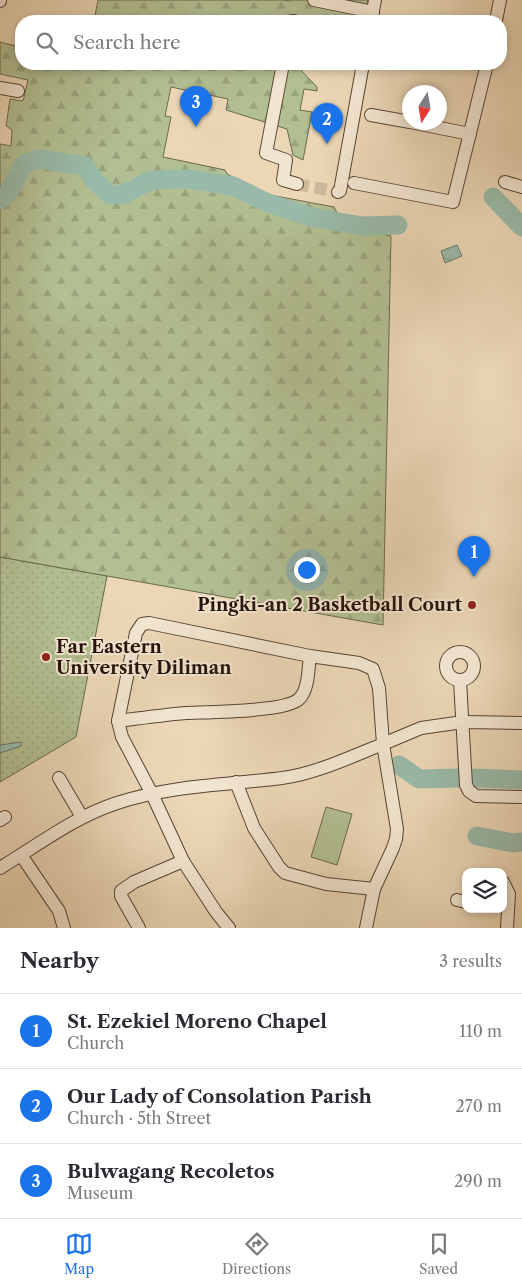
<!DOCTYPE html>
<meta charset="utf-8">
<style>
:root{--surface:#fff;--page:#f7f7f7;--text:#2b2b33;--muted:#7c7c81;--line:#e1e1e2;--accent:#1a73e8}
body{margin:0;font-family:"Libre Caslon Text",serif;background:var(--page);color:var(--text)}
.controls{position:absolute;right:15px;bottom:15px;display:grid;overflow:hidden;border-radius:10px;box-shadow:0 2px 8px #0003}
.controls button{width:45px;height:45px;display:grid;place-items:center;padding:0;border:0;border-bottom:1px solid var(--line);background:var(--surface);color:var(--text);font:25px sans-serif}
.compass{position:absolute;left:402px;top:85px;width:45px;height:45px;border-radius:50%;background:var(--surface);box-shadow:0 2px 8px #0003;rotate:191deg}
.you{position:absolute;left:306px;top:569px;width:18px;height:18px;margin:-12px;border:4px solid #fff;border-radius:50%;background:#1a73e8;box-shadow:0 0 0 8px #1a73e833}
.badge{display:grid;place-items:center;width:32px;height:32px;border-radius:50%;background:var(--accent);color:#fff;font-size:16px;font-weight:700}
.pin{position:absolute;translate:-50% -41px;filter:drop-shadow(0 1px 2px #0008)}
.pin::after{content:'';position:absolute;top:26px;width:18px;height:15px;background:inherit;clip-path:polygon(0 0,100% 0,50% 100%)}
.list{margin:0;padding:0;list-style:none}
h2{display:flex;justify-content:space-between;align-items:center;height:65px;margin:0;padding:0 20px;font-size:21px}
h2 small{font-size:16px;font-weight:400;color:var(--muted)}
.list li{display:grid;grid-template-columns:32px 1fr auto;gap:15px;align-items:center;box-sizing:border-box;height:75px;padding:0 20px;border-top:1px solid var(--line)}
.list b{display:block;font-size:19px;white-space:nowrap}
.list p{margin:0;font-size:16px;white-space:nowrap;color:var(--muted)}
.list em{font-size:16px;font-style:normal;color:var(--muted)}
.icon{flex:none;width:28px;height:28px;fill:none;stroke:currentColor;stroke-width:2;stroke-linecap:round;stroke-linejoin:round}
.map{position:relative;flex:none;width:522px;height:928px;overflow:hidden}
.search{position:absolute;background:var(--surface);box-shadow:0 2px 8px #0003;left:15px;right:15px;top:15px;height:55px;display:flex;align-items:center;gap:12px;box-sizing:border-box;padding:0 18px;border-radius:20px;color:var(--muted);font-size:19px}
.sheet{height:290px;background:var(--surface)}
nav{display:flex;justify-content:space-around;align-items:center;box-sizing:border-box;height:70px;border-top:1px solid var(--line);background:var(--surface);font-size:14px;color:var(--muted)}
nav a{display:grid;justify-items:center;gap:2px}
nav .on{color:var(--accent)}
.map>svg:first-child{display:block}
.grass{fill:url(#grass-dots);stroke:#6c684e}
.forest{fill:url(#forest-firs);stroke:#6c684e}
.pitch{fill:#b2bf92;stroke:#6c684e}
.water{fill:url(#water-ripples);stroke:#6b7769}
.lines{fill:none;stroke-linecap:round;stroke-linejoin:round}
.river{stroke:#99baa9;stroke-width:19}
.minor-tunnel{stroke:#cdb99c;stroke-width:12;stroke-dasharray:12 6;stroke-linecap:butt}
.minor-casing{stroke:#564335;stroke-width:14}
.minor{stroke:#f2e5d0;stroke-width:12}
.poi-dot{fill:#8f2418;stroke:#f2e5d0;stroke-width:2}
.labels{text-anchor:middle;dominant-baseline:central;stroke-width:4;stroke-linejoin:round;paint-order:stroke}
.poi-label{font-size:18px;font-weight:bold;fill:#25120a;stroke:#f2e5d0;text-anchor:end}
</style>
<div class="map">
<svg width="522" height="928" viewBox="0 0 522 928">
<defs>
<pattern id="grass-dots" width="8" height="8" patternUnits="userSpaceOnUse" patternTransform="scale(1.25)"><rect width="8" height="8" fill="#b2bf92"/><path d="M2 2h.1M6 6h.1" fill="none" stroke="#99a37d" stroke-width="1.8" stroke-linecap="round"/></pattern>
<pattern id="forest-firs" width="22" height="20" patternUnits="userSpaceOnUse" patternTransform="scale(1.25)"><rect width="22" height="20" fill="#b2bf92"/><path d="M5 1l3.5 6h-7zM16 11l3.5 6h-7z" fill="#99a37d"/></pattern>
<pattern id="water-ripples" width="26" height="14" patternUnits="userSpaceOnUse" patternTransform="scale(1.25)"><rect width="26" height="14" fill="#99baa9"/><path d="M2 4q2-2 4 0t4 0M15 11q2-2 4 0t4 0" fill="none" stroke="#849f90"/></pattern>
</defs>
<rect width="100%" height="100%" fill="#ebd7b6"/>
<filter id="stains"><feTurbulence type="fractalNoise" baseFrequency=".004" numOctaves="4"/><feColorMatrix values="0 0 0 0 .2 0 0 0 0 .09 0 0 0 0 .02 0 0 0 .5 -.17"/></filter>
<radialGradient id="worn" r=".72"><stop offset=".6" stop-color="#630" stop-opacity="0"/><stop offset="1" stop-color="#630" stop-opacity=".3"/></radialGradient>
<polygon class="grass" points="0,557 107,576 76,737 0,782"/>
<g class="forest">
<polygon points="98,0 282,0 290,1 290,0 368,0 364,21 94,21"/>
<polygon points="21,38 21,64 295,64 317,87 317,91 304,89 300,110 312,112 303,160 293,155 287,129 226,110 228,99 171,87 165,116 171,117 163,157 225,170 227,174 265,194 334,207 343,224 391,236 383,625 0,557 0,144 11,146 12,130 6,126 10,99 23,101 28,80 0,74 0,42 19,47"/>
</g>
<polygon class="pitch" points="326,807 352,814 337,865 311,857"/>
<g class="water">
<polygon points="457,245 462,256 445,263 441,251"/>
<polygon points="21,742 21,746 0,753 0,745"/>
</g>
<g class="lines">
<g class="river">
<polyline points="493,197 522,227"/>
<polyline points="0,200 9,192 24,164 39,159 85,166 94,180 110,195 124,194 151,180 189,179 233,186 268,203 311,217 362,226 398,225"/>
<polyline points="399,765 419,779 457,778"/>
<polyline points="474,778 522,780"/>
<polyline points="477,836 513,843 522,842"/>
</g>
<polyline class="minor-tunnel" points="297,184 338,192"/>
<g class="minor-casing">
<g id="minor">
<polyline points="314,0 373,12"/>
<polyline points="0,1 0,0"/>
<polyline points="292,21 294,21"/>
<polyline points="371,21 375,0"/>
<polyline points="496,21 500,0"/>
<polyline points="283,64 266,153 286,160 283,180 297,184"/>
<polyline points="0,88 18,91"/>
<polyline points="371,115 410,122"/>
<polyline points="410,122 470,134"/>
<polyline points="505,182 522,187"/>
<polyline points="354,183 453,202 487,64"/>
<polyline points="338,192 340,191 363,64"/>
<circle cx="460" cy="666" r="14"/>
<polyline points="460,681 466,785 469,791 476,796 522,797"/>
<polyline points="59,778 82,817"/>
<polyline points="236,782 254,828 279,867 285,873 326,884 374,889 393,848 396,839 397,829 383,744 421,728 463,722 522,723"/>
<polyline points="0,820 5,817"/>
<polyline points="21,855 59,911 64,928"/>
<path d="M0 868C38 845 74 817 117 803 172 785 226 785 282 778 315 774 353 756 383 744L379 688 373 669 359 663 310 656C308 669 309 689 299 699 286 712 207 712 186 713 163 715 141 718 118 721"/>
<polyline points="503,882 509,894 507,928"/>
<polyline points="457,900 466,902"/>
<polyline points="139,928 121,896 121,891 134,882 183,861"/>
<polyline points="229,928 216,912 183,861 152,794 122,737 118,721 136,633 142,624 149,623 310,656"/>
<polyline points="366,928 374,889"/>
</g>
</g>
<use href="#minor" class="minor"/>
</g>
<g class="poi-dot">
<circle cx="472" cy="605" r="5"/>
<circle cx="46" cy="657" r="5"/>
</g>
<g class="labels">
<g class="poi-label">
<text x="462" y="605">Pingki-an 2 Basketball Court</text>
<text x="56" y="647" text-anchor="start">Far Eastern<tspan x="56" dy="21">University Diliman</tspan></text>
</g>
</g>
<rect width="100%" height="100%" filter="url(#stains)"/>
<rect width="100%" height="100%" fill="url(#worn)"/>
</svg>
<div class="controls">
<button><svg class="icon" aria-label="layers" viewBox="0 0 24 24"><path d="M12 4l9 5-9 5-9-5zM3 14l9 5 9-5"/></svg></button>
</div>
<svg class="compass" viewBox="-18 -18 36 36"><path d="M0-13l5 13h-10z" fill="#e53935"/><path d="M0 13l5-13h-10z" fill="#7c7c81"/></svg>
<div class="you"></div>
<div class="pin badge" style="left:474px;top:577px">1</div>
<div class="pin badge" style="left:327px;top:144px">2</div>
<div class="pin badge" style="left:196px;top:127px">3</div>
<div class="search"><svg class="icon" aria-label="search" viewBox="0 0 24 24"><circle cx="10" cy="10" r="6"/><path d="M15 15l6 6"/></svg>Search here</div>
</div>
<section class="sheet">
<h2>Nearby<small>3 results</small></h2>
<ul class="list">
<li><span class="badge">1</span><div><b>St. Ezekiel Moreno Chapel</b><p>Church</p></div><em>110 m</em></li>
<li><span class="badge">2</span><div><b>Our Lady of Consolation Parish</b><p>Church · 5th Street</p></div><em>270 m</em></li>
<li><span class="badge">3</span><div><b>Bulwagang Recoletos</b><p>Museum</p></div><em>290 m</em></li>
</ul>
</section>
<nav>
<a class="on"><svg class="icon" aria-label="map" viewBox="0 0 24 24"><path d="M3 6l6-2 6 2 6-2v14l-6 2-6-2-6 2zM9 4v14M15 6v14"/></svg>Map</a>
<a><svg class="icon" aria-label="directions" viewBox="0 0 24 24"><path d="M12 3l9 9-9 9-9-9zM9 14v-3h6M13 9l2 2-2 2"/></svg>Directions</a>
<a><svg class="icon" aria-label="saved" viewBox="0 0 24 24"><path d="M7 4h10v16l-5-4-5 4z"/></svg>Saved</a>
</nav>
